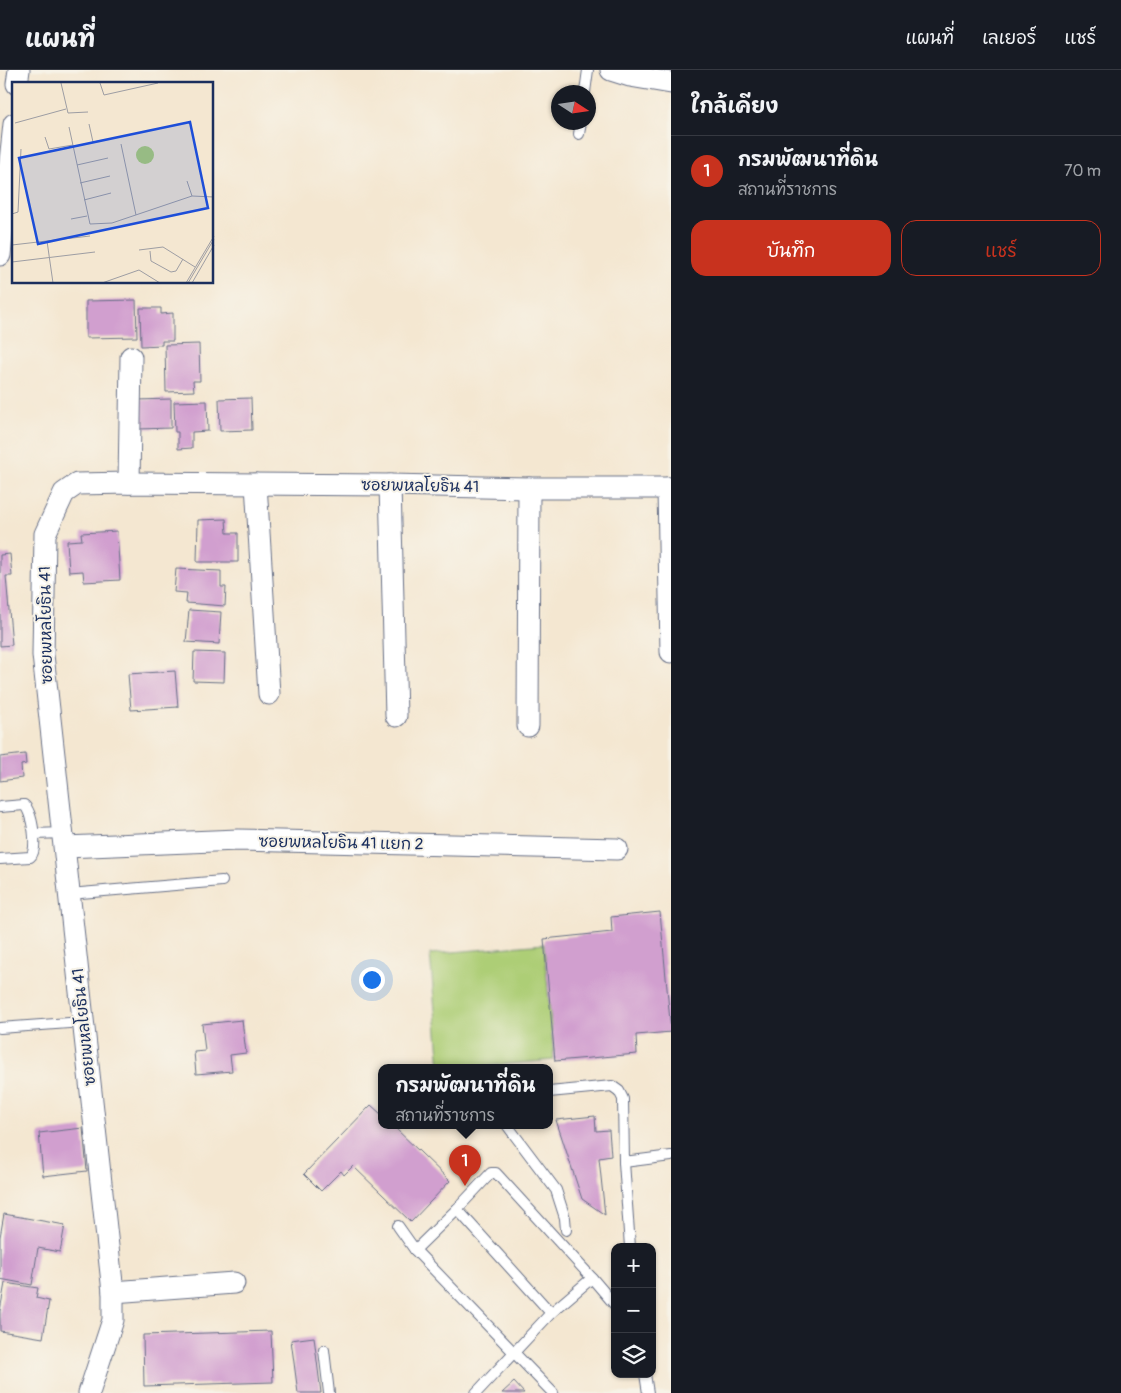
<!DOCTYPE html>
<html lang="th">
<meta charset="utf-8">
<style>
:root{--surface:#171b24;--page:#20242c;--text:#f1f3f6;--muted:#9ea1a6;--line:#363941;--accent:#c8321e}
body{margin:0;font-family:Pangolin,"Playpen Sans Thai",sans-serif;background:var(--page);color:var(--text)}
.controls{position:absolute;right:15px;bottom:15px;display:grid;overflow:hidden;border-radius:10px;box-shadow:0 1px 4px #0004}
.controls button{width:45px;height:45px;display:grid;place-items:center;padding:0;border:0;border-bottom:1px solid var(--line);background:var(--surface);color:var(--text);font:25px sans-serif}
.compass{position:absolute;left:551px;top:15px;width:45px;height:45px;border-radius:50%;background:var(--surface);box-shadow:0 1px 4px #0004;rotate:102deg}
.you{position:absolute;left:371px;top:909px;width:18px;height:18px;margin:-12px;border:4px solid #fff;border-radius:50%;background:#1a73e8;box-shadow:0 0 0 8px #1a73e833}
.badge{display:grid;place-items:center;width:32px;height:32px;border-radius:50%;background:var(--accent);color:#fff;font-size:16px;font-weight:700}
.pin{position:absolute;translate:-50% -41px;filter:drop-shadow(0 1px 2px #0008)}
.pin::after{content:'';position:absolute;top:26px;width:18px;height:15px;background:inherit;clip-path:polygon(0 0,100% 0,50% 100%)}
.popup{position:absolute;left:378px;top:994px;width:175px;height:65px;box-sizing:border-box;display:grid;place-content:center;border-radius:10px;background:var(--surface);filter:drop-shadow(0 1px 4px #0005);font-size:16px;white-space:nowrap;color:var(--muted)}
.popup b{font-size:19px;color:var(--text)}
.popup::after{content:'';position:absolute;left:50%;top:100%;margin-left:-10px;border:10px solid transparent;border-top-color:var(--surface)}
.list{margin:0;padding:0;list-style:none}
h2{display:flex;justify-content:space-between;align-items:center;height:65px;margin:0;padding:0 20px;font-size:21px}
h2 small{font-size:16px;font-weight:400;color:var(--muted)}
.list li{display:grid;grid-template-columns:32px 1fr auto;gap:15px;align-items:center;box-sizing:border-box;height:70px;padding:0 20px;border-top:1px solid var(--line)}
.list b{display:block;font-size:19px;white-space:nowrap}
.list p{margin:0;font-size:16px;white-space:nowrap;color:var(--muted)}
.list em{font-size:16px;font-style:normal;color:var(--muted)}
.actions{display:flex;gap:10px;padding:15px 20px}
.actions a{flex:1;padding:11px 0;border:1px solid var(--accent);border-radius:15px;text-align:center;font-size:18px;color:var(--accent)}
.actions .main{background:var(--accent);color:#fff}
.icon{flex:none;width:28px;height:28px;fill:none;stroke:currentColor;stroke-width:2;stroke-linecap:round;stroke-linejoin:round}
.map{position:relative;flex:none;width:671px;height:1323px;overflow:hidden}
header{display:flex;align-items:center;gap:30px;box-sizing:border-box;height:70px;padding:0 25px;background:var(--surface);border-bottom:1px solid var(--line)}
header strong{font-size:24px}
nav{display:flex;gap:28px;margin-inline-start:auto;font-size:18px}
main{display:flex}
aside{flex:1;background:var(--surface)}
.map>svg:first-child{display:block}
.green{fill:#adce76;stroke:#647e6a}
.building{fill:#d19fcf}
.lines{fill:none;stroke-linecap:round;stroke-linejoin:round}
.service-casing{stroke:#676f86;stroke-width:12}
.minor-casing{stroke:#676f86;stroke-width:23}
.service{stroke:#fff;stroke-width:10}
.minor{stroke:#fff;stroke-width:21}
.labels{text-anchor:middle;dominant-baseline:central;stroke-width:4;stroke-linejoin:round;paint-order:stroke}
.street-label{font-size:16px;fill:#1b2f5e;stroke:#f7f3e8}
.inset-road{fill:none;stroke:#9d9da3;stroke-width:1}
.view{fill:#1d4ed8;fill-opacity:0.15;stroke:#1d4ed8;stroke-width:2.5}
.inset-edge{fill:none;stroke:#1b2f5e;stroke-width:2.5}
</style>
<header>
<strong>แผนที่</strong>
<nav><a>แผนที่</a><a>เลเยอร์</a><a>แชร์</a></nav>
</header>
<main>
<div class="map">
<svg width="671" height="1323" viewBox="0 0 671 1323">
<rect width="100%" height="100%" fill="#f7f3e8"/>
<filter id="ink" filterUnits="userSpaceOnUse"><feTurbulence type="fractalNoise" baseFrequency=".02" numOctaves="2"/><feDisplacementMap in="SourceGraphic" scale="10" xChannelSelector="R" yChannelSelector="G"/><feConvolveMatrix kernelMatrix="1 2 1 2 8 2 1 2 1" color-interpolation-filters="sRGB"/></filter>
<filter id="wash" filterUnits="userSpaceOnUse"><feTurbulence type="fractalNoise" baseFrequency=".0096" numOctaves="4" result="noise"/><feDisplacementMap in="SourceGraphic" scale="20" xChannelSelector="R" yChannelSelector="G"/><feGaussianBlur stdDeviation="1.12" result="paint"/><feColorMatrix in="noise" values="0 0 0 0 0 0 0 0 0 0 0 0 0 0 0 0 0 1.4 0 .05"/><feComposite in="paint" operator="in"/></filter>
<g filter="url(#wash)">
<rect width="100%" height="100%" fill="#f4e7d1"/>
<polygon class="green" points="544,874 554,990 475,997 440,997 430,884"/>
<g id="blocks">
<g class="building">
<polygon points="136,230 137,267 86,268 86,231"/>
<polygon points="140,238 161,238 161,244 173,243 173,271 162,271 162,275 141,276"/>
<polygon points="199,274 200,311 193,311 194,321 166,322 165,275"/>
<polygon points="251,328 252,360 220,361 219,329"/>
<polygon points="171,329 171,358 138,359 137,330"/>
<polygon points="207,331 208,361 192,362 192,378 178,379 178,362 175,362 174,332"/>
<polygon points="226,449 227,463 238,463 238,492 197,492 198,450"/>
<polygon points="117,461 120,510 84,512 83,501 69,502 67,471 82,470 81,463"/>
<polygon points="10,484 12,506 6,506 12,575 0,576 0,485"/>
<polygon points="176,499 221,501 221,517 226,517 225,536 186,533 187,523 174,522"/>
<polygon points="189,540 221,542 219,574 186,572"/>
<polygon points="194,582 225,583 224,612 193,611"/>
<polygon points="175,601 178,637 131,640 128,604"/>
<polygon points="25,684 26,694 21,695 22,708 0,711 0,687"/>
<polygon points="660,842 671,962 636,965 637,984 555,991 544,869 612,862 611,847"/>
<polygon points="242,950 246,983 230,985 232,1001 196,1004 194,982 205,981 202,954"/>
<polygon points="371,1035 381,1044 381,1055 392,1055 450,1111 411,1152 353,1096 344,1105 341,1101 321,1121 304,1104"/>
<polygon points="595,1046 596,1061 609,1060 611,1086 599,1088 605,1145 582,1129 556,1050"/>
<polygon points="83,1058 87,1101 43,1106 39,1063"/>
<polygon points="4,1144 65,1155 60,1182 38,1178 32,1215 0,1209 0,1167"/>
<polygon points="5,1213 38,1218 36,1228 49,1231 43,1268 0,1261 0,1241"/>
<polygon points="271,1261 273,1312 144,1316 143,1265"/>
<polygon points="314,1267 321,1323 298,1323 291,1270"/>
<polygon points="514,1312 524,1323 502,1323"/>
</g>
</g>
</g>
<g filter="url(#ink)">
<use href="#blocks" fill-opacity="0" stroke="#676f86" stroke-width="1"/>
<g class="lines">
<g class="service-casing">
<g id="service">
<polyline points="585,22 588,0"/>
<polyline points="579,64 581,52"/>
<path d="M0 737 24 735C32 741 39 780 30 787L0 789"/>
<polyline points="34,764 63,763"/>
<polyline points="69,824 222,811"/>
<polyline points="0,958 83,952"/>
<polyline points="549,1022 612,1016 619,1021 623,1029 624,1092 630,1177"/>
<polyline points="507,1055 556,1120 565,1148 566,1160"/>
<polyline points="624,1092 671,1086"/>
<polyline points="457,1139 551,1243"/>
<polyline points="398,1156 415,1180 553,1323"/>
<polyline points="415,1180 457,1139 491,1103 496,1103 592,1208 551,1243 476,1323"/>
<polyline points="592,1208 615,1235"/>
<polyline points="324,1280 329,1323"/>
<polyline points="645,1304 648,1323"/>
</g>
</g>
<g class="minor-casing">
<g id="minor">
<polyline points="611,0 630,6 671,13"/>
<polyline points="17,14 19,0"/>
<polyline points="0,185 14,54"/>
<polyline points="129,413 131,287"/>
<polyline points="256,414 269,624"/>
<polyline points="390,415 396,646"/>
<polyline points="668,418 671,582"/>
<polyline points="528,656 529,418"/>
<polyline points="65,777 238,770 617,779"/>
<polyline points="113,1222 234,1213"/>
<polyline points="89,1323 113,1250 113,1222 43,585 45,464 64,423 77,414 129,413 390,415 529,418 671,418"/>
</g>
</g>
<use href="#service" class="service"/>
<use href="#minor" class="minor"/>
</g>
</g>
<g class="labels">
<g class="street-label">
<text transform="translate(420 416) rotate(1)">ซอยพหลโยธิน 41</text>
<text transform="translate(46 555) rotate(-91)">ซอยพหลโยธิน 41</text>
<text transform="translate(341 773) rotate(1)">ซอยพหลโยธิน 41 แยก 2</text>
<text transform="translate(84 957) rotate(-96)">ซอยพหลโยธิน 41</text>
</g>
</g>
<g transform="translate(12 12)">
<rect width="201" height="201" fill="#f4e7d1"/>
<path d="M124 73a9 9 0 1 1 18 0a9 9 0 1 1-18 0Z" fill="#adce76"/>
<path class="inset-road" d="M49 1 56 31 76 30M88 1 92 13 146 1M3 41 54 27M77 42 81 60M57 45 78 142 100 141 180 114 202 115M33 55 37 67 61 63M109 62 124 133M61 65 86 59M65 83 96 76M175 99 180 114M68 101 98 94M72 118 99 111M0 132 6 130 9 67M59 137 75 134M35 159 41 201M0 163 78 154M127 168 151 165 183 185M138 169 139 179 159 190 164 189 171 177M0 180 83 170M90 201 127 188 148 201M174 201 202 154M176 201 202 157M180 201 202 163"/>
<path class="view" d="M178 40 196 126 26 162 7 76Z"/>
<rect width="201" height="201" class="inset-edge"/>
</g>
</svg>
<div class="controls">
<button>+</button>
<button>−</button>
<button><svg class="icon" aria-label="layers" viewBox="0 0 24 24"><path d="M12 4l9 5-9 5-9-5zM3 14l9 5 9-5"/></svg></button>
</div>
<svg class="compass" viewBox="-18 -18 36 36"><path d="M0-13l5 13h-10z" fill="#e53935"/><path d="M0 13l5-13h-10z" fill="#9ea1a6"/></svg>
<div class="you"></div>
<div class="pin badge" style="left:465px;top:1116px">1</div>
<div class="popup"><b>กรมพัฒนาที่ดิน</b>สถานที่ราชการ</div>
</div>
<aside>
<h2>ใกล้เคียง<small></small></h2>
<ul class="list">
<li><span class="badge">1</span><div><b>กรมพัฒนาที่ดิน</b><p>สถานที่ราชการ</p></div><em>70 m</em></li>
</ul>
<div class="actions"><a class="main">บันทึก</a><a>แชร์</a></div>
</aside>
</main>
